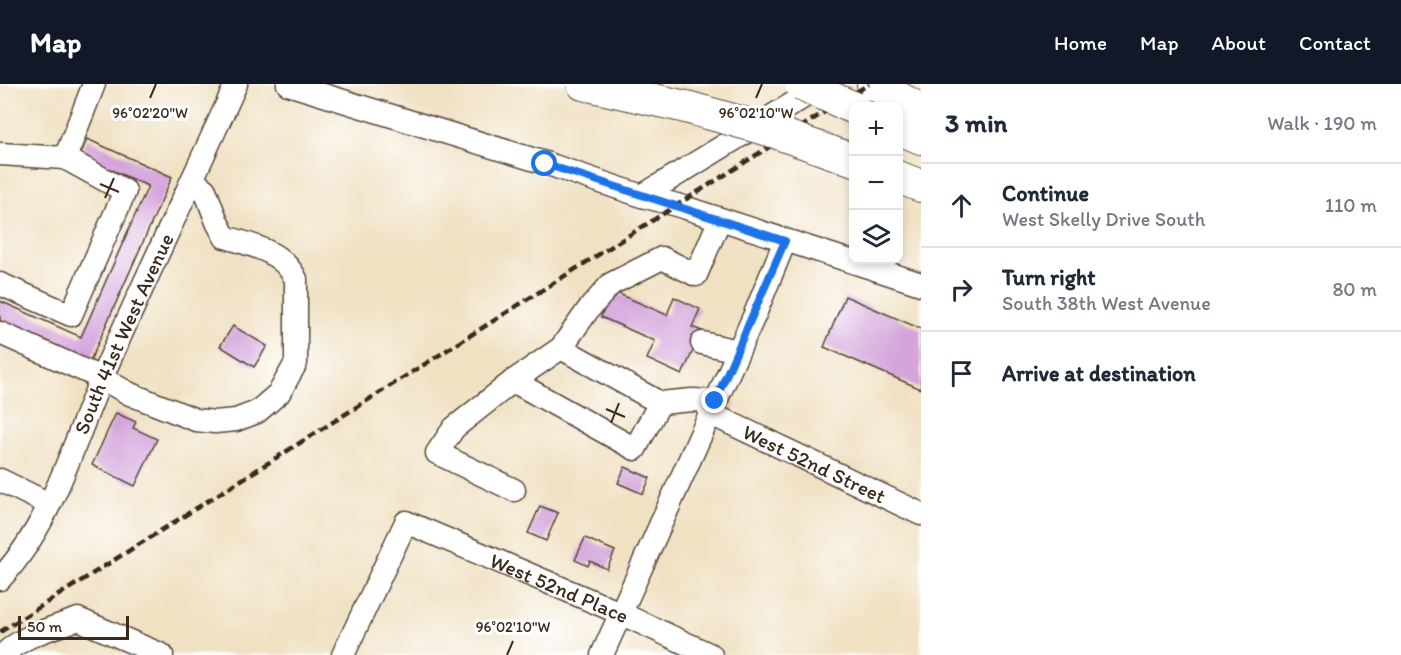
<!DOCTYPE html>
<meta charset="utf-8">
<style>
:root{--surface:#fff;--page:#f2f2f3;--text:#1f2937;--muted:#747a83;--line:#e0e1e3;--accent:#111827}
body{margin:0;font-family:Itim,sans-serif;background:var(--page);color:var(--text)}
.controls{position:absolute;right:18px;top:18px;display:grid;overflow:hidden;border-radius:12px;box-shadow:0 3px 9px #0003}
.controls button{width:54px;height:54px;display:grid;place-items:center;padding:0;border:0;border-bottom:2px solid var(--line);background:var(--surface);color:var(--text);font:30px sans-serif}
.scale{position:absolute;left:18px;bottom:15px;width:111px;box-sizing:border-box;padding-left:6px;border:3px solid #3b2a1e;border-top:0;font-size:16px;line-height:21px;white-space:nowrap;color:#3b2a1e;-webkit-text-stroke:4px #fff;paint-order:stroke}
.stop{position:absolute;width:18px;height:18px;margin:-14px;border:4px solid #1a73e8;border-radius:50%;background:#fff}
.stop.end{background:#1a73e8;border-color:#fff;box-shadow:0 2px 6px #0008}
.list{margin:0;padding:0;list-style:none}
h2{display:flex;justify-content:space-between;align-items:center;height:78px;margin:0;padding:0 24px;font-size:26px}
h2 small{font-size:20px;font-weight:400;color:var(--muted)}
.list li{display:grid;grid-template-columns:39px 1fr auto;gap:18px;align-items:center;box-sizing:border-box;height:84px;padding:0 24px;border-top:2px solid var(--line)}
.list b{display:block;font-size:22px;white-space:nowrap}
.list p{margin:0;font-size:20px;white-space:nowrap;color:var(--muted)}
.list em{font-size:20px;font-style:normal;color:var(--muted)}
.icon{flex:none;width:33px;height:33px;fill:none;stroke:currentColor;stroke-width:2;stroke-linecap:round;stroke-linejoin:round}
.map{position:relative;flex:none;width:921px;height:571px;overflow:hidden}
header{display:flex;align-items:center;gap:36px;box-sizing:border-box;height:84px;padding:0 30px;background:var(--accent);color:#fff}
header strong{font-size:28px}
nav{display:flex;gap:33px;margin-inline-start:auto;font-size:21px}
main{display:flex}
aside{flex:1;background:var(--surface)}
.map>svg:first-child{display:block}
.building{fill:#d4a4db}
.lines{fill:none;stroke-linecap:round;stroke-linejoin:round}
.minor-casing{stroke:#564537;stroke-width:25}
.highway-casing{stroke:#564537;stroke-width:34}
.minor{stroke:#fff;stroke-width:22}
.highway{stroke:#fff;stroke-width:32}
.rail{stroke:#3b2a1e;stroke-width:4.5;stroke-dasharray:9 4.5;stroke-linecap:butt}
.highway-bridge-casing{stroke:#564537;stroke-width:34;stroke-linecap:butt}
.highway-bridge{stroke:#fff;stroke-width:32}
.route{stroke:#1a73e8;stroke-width:8}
.ticks{fill:none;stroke:#3b2a1e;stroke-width:2}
.labels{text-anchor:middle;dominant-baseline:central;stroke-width:6;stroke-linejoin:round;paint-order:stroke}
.street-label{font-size:21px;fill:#3b2a1e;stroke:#fff}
.ticks-label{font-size:15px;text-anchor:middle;fill:#3b2a1e;stroke:#fff;stroke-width:6;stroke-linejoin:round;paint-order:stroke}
</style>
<header>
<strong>Map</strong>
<nav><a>Home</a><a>Map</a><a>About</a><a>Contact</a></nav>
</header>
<main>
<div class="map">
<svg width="921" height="571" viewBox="0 0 921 571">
<rect width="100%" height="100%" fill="#fff"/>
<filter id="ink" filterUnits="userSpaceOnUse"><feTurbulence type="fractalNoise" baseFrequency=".0167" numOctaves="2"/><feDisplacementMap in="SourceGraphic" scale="12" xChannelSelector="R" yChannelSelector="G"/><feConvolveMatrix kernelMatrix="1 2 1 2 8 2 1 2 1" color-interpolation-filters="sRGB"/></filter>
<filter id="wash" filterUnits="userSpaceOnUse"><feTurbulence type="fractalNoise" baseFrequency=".008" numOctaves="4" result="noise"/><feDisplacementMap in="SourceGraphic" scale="24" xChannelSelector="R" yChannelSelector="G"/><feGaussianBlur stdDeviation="1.35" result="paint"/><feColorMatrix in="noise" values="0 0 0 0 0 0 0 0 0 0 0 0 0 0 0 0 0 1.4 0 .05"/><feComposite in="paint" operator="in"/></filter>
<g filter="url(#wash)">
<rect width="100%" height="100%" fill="#f0e1c3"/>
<g id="blocks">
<g class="building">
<polygon points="87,55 172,93 90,277 0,237 0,217 81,253 148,102 80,72"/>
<polygon points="612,207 667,231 674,213 700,225 692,243 702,247 682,291 647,275 655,257 601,233"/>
<polygon points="845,212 921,245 921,305 824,263"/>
<polygon points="233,242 267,262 254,283 220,262"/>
<polygon points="116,329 136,338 133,344 157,355 135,402 92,381"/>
<polygon points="625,383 650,394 643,410 618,399"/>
<polygon points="540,422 558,429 546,457 528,449"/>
<polygon points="585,454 615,467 607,485 590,477 588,482 575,476"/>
</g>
</g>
</g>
<g filter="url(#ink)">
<use href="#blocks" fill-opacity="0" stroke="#564537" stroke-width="1.5"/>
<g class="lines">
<g class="minor-casing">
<g id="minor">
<polyline points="288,0 545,79 642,112 677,121 921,200"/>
<polyline points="0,70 65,74"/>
<polyline points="642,112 823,1"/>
<polyline points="0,200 71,231 125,107 65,74 94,0"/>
<path d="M0 249 101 294 130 310 196 336 215 338 236 336 257 328 279 309 296 279V195C283 168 253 161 225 153L217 138 205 106 192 96"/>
<polyline points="702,259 738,267"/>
<polyline points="513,297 635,365 660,319 561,264"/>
<polyline points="660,319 692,316 715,317"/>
<path id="s1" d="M709 329 921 430"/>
<polyline points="0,396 49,420"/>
<polyline points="514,406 437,369 454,344 513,297 561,264 588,226 611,200 662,174 696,191 720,135"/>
<path id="s2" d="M0 495C52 440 72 362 102 293 145 195 192 98 236 0"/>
<path d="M3 571C23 551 53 544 78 535L162 571"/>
<path id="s3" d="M343 571 406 438 620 529 711 571"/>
<polyline points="602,571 755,230 785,157"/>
</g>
</g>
<g class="highway-casing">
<g id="highway">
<polyline points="583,0 686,23"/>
<polyline points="873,0 921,26"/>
<polyline points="898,44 921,54"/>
<polyline points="828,67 854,76"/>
<polyline points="898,93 921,102"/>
</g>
</g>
<use href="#minor" class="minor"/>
<use href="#highway" class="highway"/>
<polyline class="rail" points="0,548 869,0"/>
<g class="highway-bridge-casing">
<g id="highway-bridge">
<polyline points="801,0 854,24"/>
<polyline points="686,23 769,46 828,67"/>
</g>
</g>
<use href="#highway-bridge" class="highway-bridge"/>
</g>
</g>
<g class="lines" filter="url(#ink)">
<polyline class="route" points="545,80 785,157 715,317"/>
</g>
<path class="ticks" d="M150 14 156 0M756 14 762 0M100 100 119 108M105 114 114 94M606 325 625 333M611 339 619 319M507 571 513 557"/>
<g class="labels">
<g class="street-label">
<text stroke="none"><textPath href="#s2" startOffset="276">South 41st West Avenue</textPath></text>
<text stroke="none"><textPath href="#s1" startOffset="117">West 52nd Street</textPath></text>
<text stroke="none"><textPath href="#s3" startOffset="314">West 52nd Place</textPath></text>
</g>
</g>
<g class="ticks-label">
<text x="150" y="34">96°02'20"W</text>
<text x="756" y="34">96°02'10"W</text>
<text x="513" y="548">96°02'10"W</text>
</g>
</svg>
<div class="controls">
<button>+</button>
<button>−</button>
<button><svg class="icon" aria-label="layers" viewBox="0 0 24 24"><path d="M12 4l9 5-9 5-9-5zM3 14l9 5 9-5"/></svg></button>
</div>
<div class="scale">50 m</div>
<div class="stop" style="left:545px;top:80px"></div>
<div class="stop end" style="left:715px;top:317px"></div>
</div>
<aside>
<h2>3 min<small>Walk · 190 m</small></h2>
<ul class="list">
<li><svg class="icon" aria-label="ahead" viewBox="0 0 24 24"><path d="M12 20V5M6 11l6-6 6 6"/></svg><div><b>Continue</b><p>West Skelly Drive South</p></div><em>110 m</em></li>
<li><svg class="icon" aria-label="right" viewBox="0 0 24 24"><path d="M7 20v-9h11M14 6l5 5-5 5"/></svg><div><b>Turn right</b><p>South 38th West Avenue</p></div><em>80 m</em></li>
<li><svg class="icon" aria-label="arrive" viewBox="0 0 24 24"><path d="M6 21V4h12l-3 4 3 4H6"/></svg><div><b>Arrive at destination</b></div></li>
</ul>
</aside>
</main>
